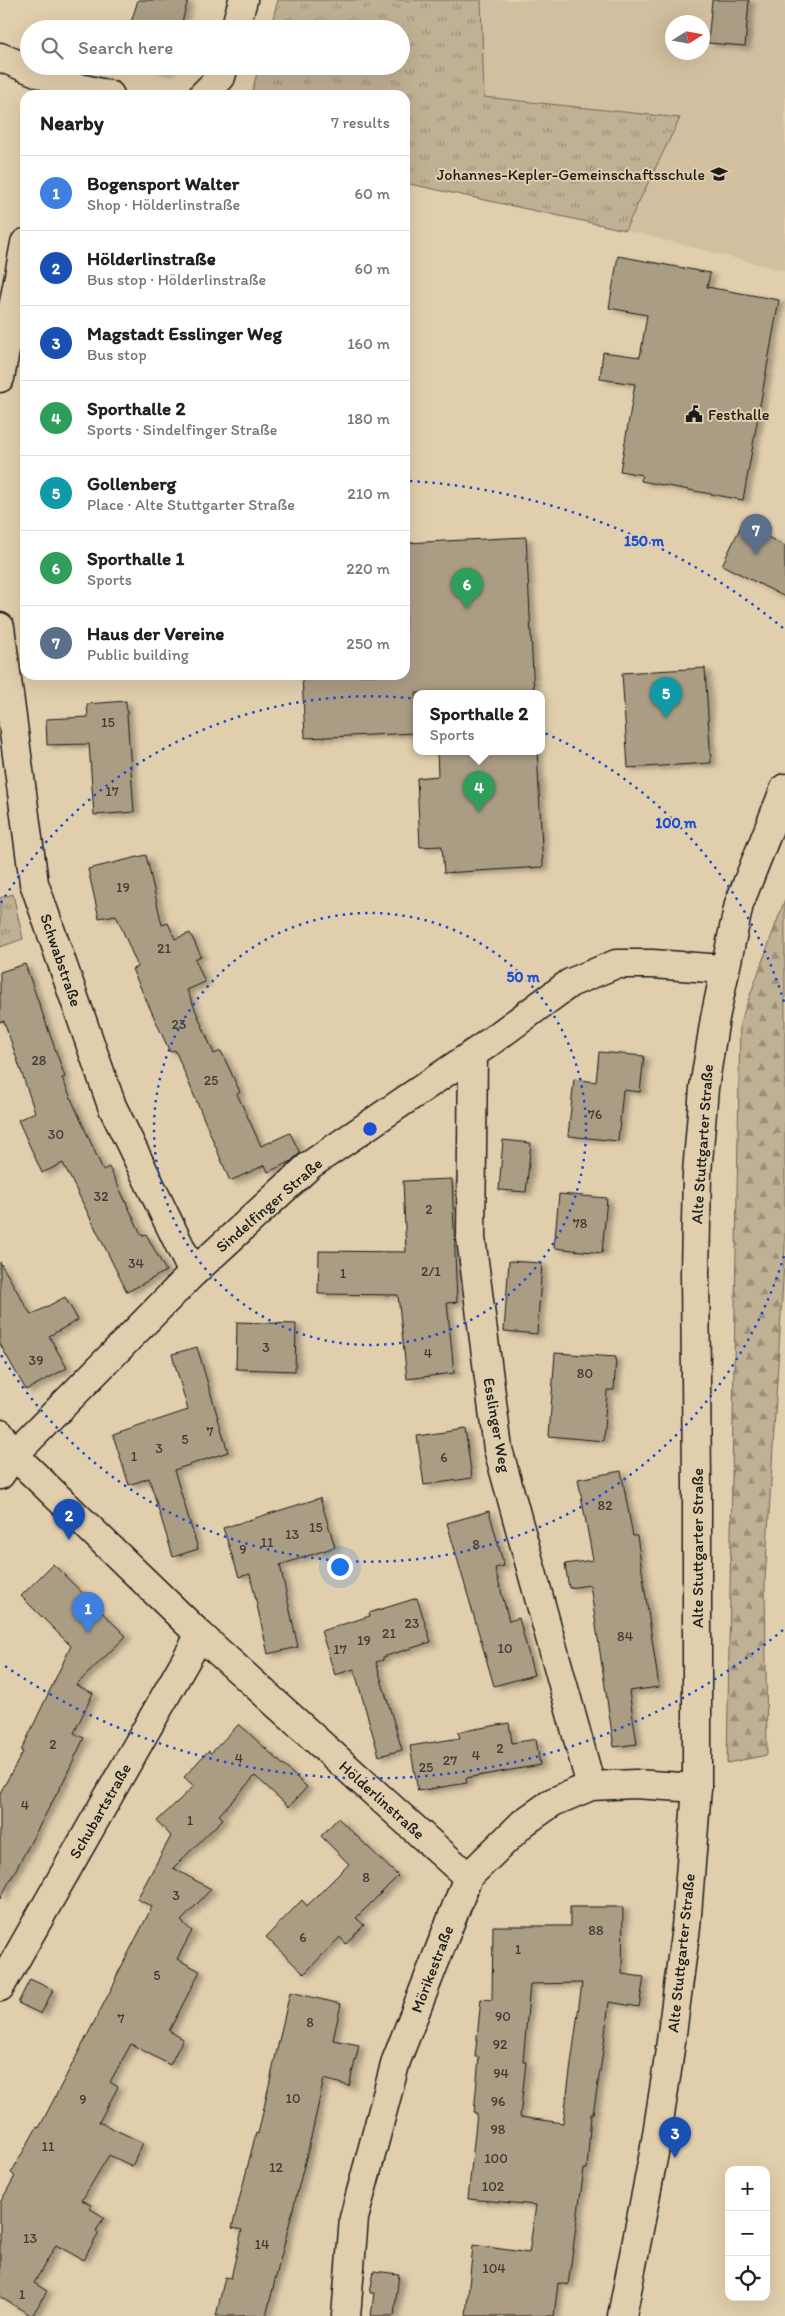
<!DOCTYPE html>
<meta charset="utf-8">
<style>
:root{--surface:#fff;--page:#f2f2f2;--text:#202124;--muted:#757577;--line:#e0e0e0;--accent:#db2777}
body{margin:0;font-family:Itim,sans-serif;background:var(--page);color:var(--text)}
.controls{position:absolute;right:15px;bottom:15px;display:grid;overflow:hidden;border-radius:10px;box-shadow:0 5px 20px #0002}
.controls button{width:45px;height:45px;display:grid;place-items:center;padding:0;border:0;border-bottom:1px solid var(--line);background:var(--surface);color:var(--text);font:25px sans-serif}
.compass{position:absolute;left:665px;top:15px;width:45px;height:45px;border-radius:50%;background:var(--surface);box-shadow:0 5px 20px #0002;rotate:79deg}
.you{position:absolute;left:339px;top:1566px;width:18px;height:18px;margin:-12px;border:4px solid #fff;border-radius:50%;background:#1a73e8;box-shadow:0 0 0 8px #1a73e833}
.badge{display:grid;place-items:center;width:32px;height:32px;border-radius:50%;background:var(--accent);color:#fff;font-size:16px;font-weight:700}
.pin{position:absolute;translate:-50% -41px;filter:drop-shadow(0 1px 2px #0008)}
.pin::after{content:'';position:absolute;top:26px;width:18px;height:15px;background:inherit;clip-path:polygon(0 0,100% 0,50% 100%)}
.popup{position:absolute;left:413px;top:690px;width:132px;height:65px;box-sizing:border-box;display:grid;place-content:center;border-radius:10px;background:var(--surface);filter:drop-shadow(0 1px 4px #0005);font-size:16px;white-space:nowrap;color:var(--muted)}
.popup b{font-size:19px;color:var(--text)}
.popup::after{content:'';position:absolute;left:50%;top:100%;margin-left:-10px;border:10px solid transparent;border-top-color:var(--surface)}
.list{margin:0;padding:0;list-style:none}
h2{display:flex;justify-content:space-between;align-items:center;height:65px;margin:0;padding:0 20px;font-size:21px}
h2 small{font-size:16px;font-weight:400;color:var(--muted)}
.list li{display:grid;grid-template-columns:32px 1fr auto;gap:15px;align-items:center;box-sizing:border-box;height:75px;padding:0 20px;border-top:1px solid var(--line)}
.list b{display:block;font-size:19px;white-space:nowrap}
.list p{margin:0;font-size:16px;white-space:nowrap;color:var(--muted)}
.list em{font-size:16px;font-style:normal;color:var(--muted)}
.icon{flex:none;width:28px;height:28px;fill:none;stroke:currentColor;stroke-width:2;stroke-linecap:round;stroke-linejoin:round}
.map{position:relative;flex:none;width:785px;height:2316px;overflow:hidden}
.search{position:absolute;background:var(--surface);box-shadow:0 5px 20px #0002;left:20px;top:20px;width:390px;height:55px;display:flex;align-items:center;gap:12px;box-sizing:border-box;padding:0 18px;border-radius:28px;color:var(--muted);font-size:19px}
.panel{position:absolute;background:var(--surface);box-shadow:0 5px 20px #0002;left:20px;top:90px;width:390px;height:590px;border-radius:15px}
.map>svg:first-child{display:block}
.built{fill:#d1bfa0;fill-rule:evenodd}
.grass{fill:url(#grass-tufts);stroke:#6e6658}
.forest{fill:url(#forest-firs);stroke:#6e6658}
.building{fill:#ab9c84;stroke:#1c1c1c;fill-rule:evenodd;filter:url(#shadow)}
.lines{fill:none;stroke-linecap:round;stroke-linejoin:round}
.minor-casing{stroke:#1c1c1c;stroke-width:31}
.minor{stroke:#e1ceac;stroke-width:28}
.ring{fill:none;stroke:#1d4ed8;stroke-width:2.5;stroke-dasharray:2.5 5}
.labels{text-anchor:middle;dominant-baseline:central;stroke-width:4;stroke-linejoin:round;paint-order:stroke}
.number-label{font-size:14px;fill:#403c36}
.poi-label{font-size:16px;fill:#1c1c1c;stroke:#e1ceac;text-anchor:end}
.street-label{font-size:16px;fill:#1c1c1c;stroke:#e1ceac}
.centre{fill:#1d4ed8;stroke:#e1ceac;stroke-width:2.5}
.ring-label{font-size:15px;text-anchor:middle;font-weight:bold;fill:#1d4ed8;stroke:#e1ceac;stroke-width:4;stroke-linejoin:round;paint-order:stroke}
</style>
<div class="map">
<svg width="785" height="2316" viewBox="0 0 785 2316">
<defs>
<pattern id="grass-tufts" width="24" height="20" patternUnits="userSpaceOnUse" patternTransform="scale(1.25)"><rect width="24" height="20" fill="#c0b194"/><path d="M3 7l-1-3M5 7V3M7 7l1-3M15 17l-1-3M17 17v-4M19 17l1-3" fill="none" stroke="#9b8f78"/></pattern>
<pattern id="forest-firs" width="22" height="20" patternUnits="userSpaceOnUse" patternTransform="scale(1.25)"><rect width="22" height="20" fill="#c0b194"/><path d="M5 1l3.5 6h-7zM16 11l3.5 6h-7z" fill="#9b8f78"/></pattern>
<filter id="shadow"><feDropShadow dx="5.5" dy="3" stdDeviation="2.5" flood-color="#0004"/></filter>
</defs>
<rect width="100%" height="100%" fill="#e1ceac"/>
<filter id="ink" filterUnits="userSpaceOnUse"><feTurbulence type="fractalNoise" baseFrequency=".02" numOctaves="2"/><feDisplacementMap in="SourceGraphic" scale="10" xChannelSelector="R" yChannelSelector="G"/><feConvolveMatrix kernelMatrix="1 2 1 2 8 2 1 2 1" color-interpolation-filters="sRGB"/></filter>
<g filter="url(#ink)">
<path class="built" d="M481 0H785V271L625 230 680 118 484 97ZM672 22H702V52H672Z"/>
<g class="grass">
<polygon points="278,0 481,0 484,97 680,118 625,230 405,183 405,95 251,95 259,66 401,66 401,29 270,29"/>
<polygon points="13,894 23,939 0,947 0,898"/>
</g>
<polygon class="forest" points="785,899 785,1247 765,1581 767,1755 727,1763 740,1023"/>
<g class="building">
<polygon points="138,0 188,0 180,29 129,29"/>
<polygon points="712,0 749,0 745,46 708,43"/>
<polygon points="147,66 168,66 167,72"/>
<polygon points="618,256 710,273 707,287 779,300 743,500 641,481 642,475 620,471 635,384 600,379 603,352 640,357 647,315 609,308"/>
<polygon points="742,524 785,546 785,597 722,565"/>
<polygon points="526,537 534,693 416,693 416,733 305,738 302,675 405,675 405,543"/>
<polygon points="705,668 711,763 628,768 622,673"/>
<polygon points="126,701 134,812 94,815 89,744 47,745 46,719 88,717 87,704"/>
<polygon points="437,751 537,751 543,867 444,873 442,846 420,847 417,778 438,776"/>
<polygon points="146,855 162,925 168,923 175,939 190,933 201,956 195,959 205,982 187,990 214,1054 221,1051 240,1092 237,1094 261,1146 290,1133 300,1153 290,1162 268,1172 265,1165 230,1181 175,1050 170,1052 132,969 138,967 116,915 99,918 88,869"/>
<polygon points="25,964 65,1077 62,1078 103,1170 109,1167 142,1236 146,1234 166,1271 127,1292 63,1163 42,1173 18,1120 35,1112 4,1021 0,1022 0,972"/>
<polygon points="599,1052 644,1056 640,1092 623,1090 618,1141 568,1136 574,1079 596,1082"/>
<polygon points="503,1140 531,1143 526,1192 499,1190"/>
<polygon points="452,1179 457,1302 447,1303 454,1373 407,1379 398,1295 318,1294 319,1251 406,1252 403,1181"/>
<polygon points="559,1194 607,1198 602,1253 554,1248"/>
<polygon points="509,1261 542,1263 537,1334 504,1331"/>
<polygon points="0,1262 31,1315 65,1297 78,1320 49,1336 67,1368 26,1390 0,1344"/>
<polygon points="237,1322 296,1324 295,1371 236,1369"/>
<polygon points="197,1347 228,1452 174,1470 198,1549 173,1557 149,1478 129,1485 113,1435 188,1410 172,1354"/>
<polygon points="555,1353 616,1357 614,1390 607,1390 603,1441 549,1436"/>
<polygon points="465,1429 472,1478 424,1485 417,1436"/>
<polygon points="621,1471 633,1536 637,1536 659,1687 629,1691 637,1744 614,1747 590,1585 569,1588 565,1564 593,1560 578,1479"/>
<polygon points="320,1498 335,1547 280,1565 298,1647 268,1654 250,1574 239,1577 223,1528"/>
<polygon points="489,1511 504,1566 495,1568 509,1621 519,1618 534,1675 494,1686 447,1523"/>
<polygon points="53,1564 126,1636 76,1685 93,1693 74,1733 84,1738 63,1782 0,1899 0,1793 23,1752 21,1751 71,1646 21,1596"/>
<polygon points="417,1598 431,1642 383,1657 383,1660 376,1662 402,1750 379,1756 354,1669 335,1675 321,1631 370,1616 369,1613"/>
<polygon points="509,1723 512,1743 536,1739 540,1765 466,1778 467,1783 418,1791 410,1746 460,1738 458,1732"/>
<polygon points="239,1724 307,1787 289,1807 255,1776 219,1815 223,1819 173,1868 211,1889 181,1921 192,1931 177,1959 200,1971 169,2031 183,2039 170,2065 131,2044 110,2082 118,2087 99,2122 143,2143 132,2166 109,2155 82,2200 91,2205 89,2208 104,2217 96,2231 99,2233 83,2260 56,2245 34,2283 47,2291 32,2316 0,2297 0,2203 15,2176 11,2173 37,2127 39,2128 116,1980 115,1979 152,1907 137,1899 171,1836 157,1821 194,1786 184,1777 208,1751 211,1753"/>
<polygon points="338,1818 398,1876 356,1918 364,1925 346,1944 340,1937 304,1974 266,1937 302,1900 307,1906 349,1864 321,1836"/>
<path d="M570 1907H623L622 1974 644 1977 639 2007 609 2002 602 2058 593 2114H591L587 2169H584L568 2285 558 2283 554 2316H466L473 2245 529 2253 536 2205 468 2199 477 2113H474L479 2057H475L481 1999 492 2000 493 1926H570ZM582 1983 563 2123 520 2117 526 2062H523L530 1984Z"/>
<polygon points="30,1979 53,1990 41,2014 18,2003"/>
<polygon points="290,1992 341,2004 333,2040 359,2045 349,2086 324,2079 309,2146 266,2316 216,2316 225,2277 231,2278 242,2230 232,2228 256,2133 258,2134"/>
<polygon points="374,2271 399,2274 394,2316 371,2316 374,2293 370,2293"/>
</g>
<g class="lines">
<g class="minor-casing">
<g id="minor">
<polyline points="235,29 243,0"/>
<polyline points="0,57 68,85 110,95"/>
<polyline points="203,95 221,77 224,66"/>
<polyline points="0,378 25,243"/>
<polyline points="0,627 34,883 112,1106 193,1273"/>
<polyline points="473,1054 471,1238 498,1449 591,1786"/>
<polyline points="0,1433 14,1455 200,1635 468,1877"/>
<polyline points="0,1475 14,1455 193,1273 310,1165 483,1047 570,983 616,964 652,964 724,969"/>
<polyline points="0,1987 200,1635"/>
<polyline points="346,2316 354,2218 396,2061 468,1877 523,1823 553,1802 591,1786 635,1784 697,1788"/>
<polyline points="622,2316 654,2153 668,2064 686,1927 697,1788 697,1483 695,1273 697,1173 704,1088 715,1018 739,904 785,788"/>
</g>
</g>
<use href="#minor" class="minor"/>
</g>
</g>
<g class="ring">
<circle cx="370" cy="1129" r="216"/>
<path d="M784 1256A433 433 0 0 1 1 1355M1 903A433 433 0 0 1 784 1002"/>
<path d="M783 1630A649 649 0 0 1 2 1664M410 481A649 649 0 0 1 783 628"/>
</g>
<defs>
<g id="school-bare" transform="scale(1.35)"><path d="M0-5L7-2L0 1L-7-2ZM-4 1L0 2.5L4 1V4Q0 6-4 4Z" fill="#1c1c1c" stroke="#e1ceac" stroke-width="2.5" paint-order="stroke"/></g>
<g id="civic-bare" transform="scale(1.35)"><path d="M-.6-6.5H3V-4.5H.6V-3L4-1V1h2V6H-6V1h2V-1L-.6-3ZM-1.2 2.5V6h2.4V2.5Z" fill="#1c1c1c" stroke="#e1ceac" stroke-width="2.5" paint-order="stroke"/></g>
</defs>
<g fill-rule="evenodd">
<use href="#school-bare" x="719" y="174"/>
<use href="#civic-bare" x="694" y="414"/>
</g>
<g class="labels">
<g class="number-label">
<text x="108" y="722">15</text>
<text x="112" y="791">17</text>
<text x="123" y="887">19</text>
<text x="164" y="948">21</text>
<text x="179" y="1024">23</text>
<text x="39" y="1060">28</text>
<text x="211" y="1080">25</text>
<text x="595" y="1114">76</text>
<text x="56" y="1134">30</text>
<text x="101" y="1196">32</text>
<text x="429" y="1209">2</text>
<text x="580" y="1223">78</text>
<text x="136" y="1263">34</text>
<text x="431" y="1271">2/1</text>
<text x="343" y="1273">1</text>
<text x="266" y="1347">3</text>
<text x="428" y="1353">4</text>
<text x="36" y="1360">39</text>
<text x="585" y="1373">80</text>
<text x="210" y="1431">7</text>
<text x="185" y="1439">5</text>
<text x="159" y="1448">3</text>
<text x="134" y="1456">1</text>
<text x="444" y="1457">6</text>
<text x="605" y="1505">82</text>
<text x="316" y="1527">15</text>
<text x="292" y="1534">13</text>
<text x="267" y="1542">11</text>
<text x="476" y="1544">8</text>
<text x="243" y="1549">9</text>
<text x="412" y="1623">23</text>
<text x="389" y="1633">21</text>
<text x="625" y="1636">84</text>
<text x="364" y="1640">19</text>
<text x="505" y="1648">10</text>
<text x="340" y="1649">17</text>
<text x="53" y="1744">2</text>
<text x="500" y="1748">2</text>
<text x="476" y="1755">4</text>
<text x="239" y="1758">4</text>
<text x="450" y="1760">27</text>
<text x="426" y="1767">25</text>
<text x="25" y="1805">4</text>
<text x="190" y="1820">1</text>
<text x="366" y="1877">8</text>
<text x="176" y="1895">3</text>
<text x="596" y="1930">88</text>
<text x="303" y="1937">6</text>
<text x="518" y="1949">1</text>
<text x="157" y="1975">5</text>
<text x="503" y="2016">90</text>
<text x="121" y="2018">7</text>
<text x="310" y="2022">8</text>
<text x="500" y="2044">92</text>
<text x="501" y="2073">94</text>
<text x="293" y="2098">10</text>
<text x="83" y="2099">9</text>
<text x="498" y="2101">96</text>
<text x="498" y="2129">98</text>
<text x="48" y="2146">11</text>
<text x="496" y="2158">100</text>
<text x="276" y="2167">12</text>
<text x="493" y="2186">102</text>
<text x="30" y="2238">13</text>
<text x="262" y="2244">14</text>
<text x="494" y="2268">104</text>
<text x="22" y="2294">1</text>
</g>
<g class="poi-label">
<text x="705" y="174">Johannes-Kepler-Gemeinschaftsschule</text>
<text x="708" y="414" text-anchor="start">Festhalle</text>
</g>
<g class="street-label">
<text transform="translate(61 960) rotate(71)">Schwabstraße</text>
<text transform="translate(702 1144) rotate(-86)">Alte Stuttgarter Straße</text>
<text transform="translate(269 1205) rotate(-41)">Sindelfinger Straße</text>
<text transform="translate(497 1425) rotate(80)">Esslinger Weg</text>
<text transform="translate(697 1548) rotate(-90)">Alte Stuttgarter Straße</text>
<text transform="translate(382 1800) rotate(42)">Hölderlinstraße</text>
<text transform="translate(100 1811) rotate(-60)">Schubartstraße</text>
<text transform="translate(681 1953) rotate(-84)">Alte Stuttgarter Straße</text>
<text transform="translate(432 1969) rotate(-69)">Mörikestraße</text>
</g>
</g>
<circle cx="370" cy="1129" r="8" class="centre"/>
<g class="ring-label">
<text x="644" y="546">150 m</text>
<text x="676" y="828">100 m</text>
<text x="523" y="982">50 m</text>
</g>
</svg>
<div class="controls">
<button>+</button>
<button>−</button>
<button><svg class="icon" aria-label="locate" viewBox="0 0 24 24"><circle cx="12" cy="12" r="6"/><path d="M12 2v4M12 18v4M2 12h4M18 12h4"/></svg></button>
</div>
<svg class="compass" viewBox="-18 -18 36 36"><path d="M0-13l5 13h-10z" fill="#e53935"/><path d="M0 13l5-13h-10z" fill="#757577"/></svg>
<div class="you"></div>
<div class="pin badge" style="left:88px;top:1633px;background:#3f7fe0">1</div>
<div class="pin badge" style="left:69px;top:1540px;background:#1a4fb4">2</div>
<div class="pin badge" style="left:675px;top:2158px;background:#1a4fb4">3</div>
<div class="pin badge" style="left:479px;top:812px;background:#2e9e5b">4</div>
<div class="popup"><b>Sporthalle 2</b>Sports</div>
<div class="pin badge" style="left:666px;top:718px;background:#0f9aa8">5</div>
<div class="pin badge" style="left:467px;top:609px;background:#2e9e5b">6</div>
<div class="pin badge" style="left:756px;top:555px;background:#5c6f8a">7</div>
<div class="search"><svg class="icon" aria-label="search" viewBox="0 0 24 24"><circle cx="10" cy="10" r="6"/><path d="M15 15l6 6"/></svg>Search here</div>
<section class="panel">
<h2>Nearby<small>7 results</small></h2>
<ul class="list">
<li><span class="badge" style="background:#3f7fe0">1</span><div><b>Bogensport Walter</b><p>Shop · Hölderlinstraße</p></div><em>60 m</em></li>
<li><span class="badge" style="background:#1a4fb4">2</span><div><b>Hölderlinstraße</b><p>Bus stop · Hölderlinstraße</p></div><em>60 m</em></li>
<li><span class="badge" style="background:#1a4fb4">3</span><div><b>Magstadt Esslinger Weg</b><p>Bus stop</p></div><em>160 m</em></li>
<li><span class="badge" style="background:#2e9e5b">4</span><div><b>Sporthalle 2</b><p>Sports · Sindelfinger Straße</p></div><em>180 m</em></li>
<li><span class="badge" style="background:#0f9aa8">5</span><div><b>Gollenberg</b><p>Place · Alte Stuttgarter Straße</p></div><em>210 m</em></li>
<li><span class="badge" style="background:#2e9e5b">6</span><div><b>Sporthalle 1</b><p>Sports</p></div><em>220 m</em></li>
<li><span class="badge" style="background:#5c6f8a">7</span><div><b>Haus der Vereine</b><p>Public building</p></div><em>250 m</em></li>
</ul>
</section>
</div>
